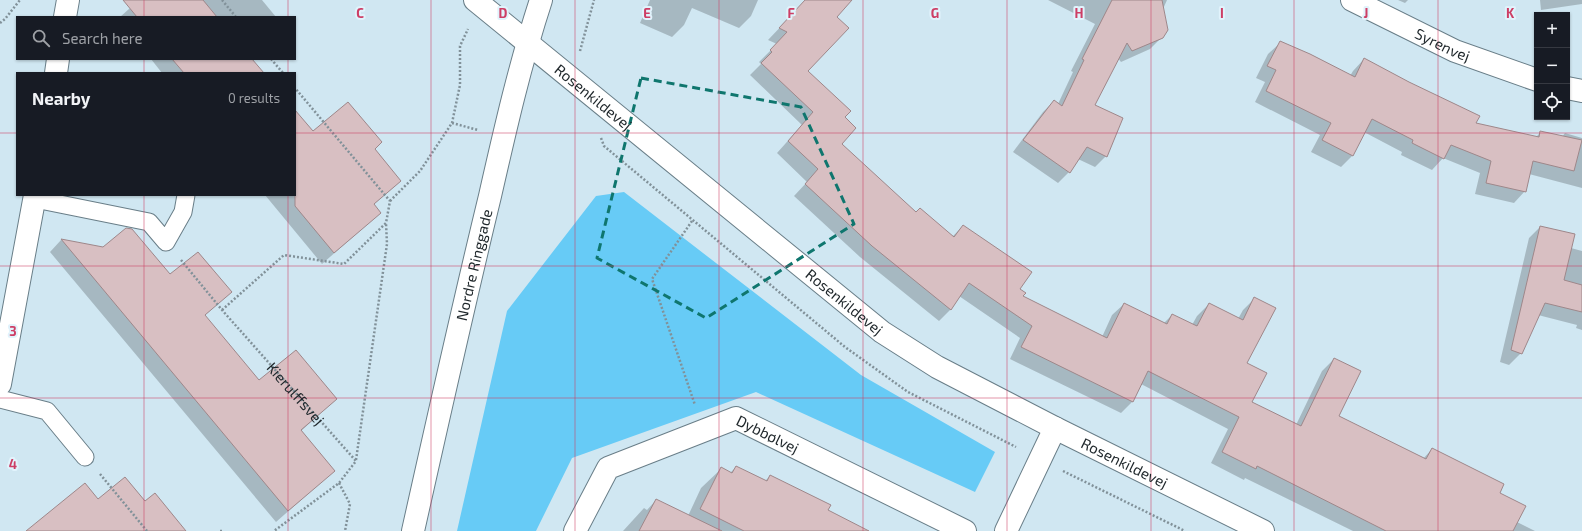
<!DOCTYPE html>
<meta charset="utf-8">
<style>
:root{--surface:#171b24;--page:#20242c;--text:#f1f3f6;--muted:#9ea1a6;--line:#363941}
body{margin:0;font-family:"Exo 2",sans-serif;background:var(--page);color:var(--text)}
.controls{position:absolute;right:12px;top:12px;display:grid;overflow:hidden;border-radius:0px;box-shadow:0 1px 3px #0004}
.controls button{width:36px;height:36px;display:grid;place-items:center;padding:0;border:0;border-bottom:1px solid var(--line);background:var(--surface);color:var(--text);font:20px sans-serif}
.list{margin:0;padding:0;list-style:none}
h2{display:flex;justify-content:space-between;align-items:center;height:52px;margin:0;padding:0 16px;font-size:17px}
h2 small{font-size:13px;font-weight:400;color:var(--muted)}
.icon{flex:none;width:22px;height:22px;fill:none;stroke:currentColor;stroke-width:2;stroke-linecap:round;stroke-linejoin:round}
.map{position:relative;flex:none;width:1582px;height:531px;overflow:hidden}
.search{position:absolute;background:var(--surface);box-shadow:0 1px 3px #0004;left:16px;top:16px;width:280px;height:44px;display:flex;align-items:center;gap:10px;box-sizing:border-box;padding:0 14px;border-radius:0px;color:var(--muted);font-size:15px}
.panel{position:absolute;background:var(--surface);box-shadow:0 1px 3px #0004;left:16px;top:72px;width:280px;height:124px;border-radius:0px}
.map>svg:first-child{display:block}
.green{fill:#67cbf6}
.shadow{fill:#0003}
.building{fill:#d8bfc2;stroke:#9e878a}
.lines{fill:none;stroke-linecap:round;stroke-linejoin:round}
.lane-casing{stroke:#697e88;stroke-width:19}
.street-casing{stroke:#697e88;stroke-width:24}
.secondary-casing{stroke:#697e88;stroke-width:24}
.path{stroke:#819199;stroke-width:2.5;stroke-dasharray:2 2;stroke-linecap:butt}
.lane{stroke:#fff;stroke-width:17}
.street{stroke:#fff;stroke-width:22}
.secondary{stroke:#fff;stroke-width:22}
.marked{fill:none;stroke:#0f766e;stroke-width:3;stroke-dasharray:8 5;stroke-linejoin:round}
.grid{fill:none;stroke:#cd3e65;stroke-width:1;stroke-opacity:0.55}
.labels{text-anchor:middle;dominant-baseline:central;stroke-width:4;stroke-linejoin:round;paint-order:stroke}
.street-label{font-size:15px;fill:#1e262a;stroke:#e1f3fc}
.grid-label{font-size:13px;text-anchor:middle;font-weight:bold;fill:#cd3e65;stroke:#e1f3fc;stroke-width:4;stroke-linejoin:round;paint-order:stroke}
</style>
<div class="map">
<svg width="1582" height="531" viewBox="0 0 1582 531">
<rect width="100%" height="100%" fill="#d0e7f2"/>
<polygon class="green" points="624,192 861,375 995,452 975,492 756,392 572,458 536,531 457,531 507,311 596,196"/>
<g class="shadow">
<polygon points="139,0 262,0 276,17 120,17"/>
<polygon points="650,0 758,0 751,16 739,28 692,8 684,25 672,37 640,23"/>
<polygon points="806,0 841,0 836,17 807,71 844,117 840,144 916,213 952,237 963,226 1019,289 1022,297 1102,337 1112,315 1124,304 1164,323 1172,315 1192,325 1197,316 1209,304 1238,319 1243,310 1254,299 1246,364 1251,402 1296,425 1322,371 1334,359 1337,417 1423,459 1432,449 1499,494 1517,522 1535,531 1353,531 1245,478 1244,480 1211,463 1228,429 1141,384 1132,402 1121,413 1010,359 1020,338 959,296 951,309 939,321 860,257 794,196 807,182 777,153 802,125 750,75 761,64 759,62 777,44 768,40"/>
<polygon points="1048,0 1167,0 1163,9 1162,37 1150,49 1121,62 1118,58 1094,106 1106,156 1095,167 1078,159 1069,172 1058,183 1013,152 1043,112 1054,101 1058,104 1073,72 1071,71 1095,24"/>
<polygon points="1398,0 1408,0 1405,3"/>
<polygon points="1540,0 1582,0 1582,4 1541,10"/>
<polygon points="1280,43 1350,76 1353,71 1364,59 1474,124 1535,138 1541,132 1562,137 1565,133 1582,138 1582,188 1529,174 1525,191 1514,203 1475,194 1480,173 1443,158 1432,170 1401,155 1402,152 1364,132 1353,155 1341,167 1311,152 1320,135 1255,102 1265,82 1256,78 1268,54"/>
<polygon points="151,59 251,59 263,73 162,73"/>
<polygon points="295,112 313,133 374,150 400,181 373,205 380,213 322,264 265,195 295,195"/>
<polygon points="1540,227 1571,248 1582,251 1582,330 1576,328 1577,325 1538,315 1521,353 1509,365 1500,362 1529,238"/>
<polygon points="61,240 103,249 170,275 230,292 204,316 259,382 336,399 301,431 334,471 276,522 50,252"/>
<polygon points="736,467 765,481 770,476 827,511 865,531 623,531 644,508 647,510 656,500 688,516 701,488 721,469 730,473"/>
</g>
<g class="building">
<polygon points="123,0 203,0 217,17 137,17"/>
<polygon points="805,0 852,0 837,17 849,28 808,71 851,111 845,117 856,128 842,144 916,212 920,208 954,237 963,225 1032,272 1020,289 1026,293 1023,296 1107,338 1124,303 1167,324 1172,314 1197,326 1209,303 1243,320 1254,297 1276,308 1247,363 1267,373 1252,402 1301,426 1334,358 1361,371 1339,416 1426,459 1432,448 1504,484 1500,493 1526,506 1513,531 1386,531 1257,466 1256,469 1222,452 1239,417 1148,371 1133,402 1021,347 1032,326 969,283 951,310 872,246 805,184 818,169 788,141 813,112 761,63 772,52 770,50 787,32 779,28"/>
<polygon points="1112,0 1162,0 1168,30 1163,38 1132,51 1127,43 1095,105 1123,118 1107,157 1087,147 1070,173 1023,140 1054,100 1062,106 1084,60 1082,59"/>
<polygon points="1280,41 1310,54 1355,77 1364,58 1409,82 1480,116 1476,123 1539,137 1540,131 1582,140 1574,171 1533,161 1526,192 1486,183 1491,161 1451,145 1444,159 1412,143 1413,140 1372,119 1353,156 1322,140 1331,123 1266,91 1276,70 1267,66"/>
<polygon points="172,59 252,59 264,73 184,73"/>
<polygon points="348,102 382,142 375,149 401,181 374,204 381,213 334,253 295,206 295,110 313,131"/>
<polygon points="1540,226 1575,234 1564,280 1582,285 1582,312 1545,303 1522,354 1511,350"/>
<polygon points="126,228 132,229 170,274 198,252 232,292 205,315 259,380 296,350 337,399 301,430 335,471 288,511 61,239 103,247"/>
<polygon points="736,466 767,481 770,475 831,505 828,510 869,531 744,531 700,509 721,467 732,473"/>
<polygon points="125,477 145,501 155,493 186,531 26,531 85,483 98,499"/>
<polygon points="656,499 722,531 639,531"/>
</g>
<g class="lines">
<g class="lane-casing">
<g id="lane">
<polyline points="35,199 149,222 166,242 183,212 186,195"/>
<polyline points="0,399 47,411 85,457"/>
</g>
</g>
<g class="street-casing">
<g id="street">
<path id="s2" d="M1352 0 1455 51 1537 80"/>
<polyline points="65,17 68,0"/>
<polyline points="56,73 58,59"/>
<polyline points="1567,88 1582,91"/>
<polyline points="0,384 35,195"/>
<path id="s3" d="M575 531 608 468 736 418 965 531"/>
<polyline points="1006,531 1055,428"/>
</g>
</g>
<g class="secondary-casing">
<g id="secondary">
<path id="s4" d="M475 0 882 332 937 367 1055 428 1263 531"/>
<path id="s5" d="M413 531C438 419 463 307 490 196 505 130 520 64 541 0"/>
</g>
</g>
<g class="path">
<polyline points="222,0 236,17"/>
<polyline points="0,23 5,19 20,0"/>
<polyline points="580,51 594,0"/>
<polyline points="271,59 283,73"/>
<polyline points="452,123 478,130"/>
<polyline points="601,138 604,146 845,347 908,392 1016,447"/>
<polyline points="390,201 420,171 452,123 460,85 460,46 468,29"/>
<polyline points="692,221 652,279 695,405"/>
<path id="s1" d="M181 260 222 310 356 461 339 483 274 531"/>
<polyline points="222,310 284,255 344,264 386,223 390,201 295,88"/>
<polyline points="356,460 387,244 386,223"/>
<polyline points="1063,471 1185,531"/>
<polyline points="100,474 147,531"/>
<polyline points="339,483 350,504 345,531"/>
<polyline points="220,531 223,531"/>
</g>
<use href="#lane" class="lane"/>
<use href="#street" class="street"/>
<use href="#secondary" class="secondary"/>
</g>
<path class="marked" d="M641 78 801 107 854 224 706 318 597 258Z"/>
<path class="grid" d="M144 0V17M288 0V17M431 0V531M575 0V531M719 0V531M863 0V531M1007 0V531M1151 0V531M1294 0V531M1438 0V531M144 59V73M288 59V73M0 133H17M295 133H1582M144 195V531M288 195V531M0 266H1582M0 398H1582"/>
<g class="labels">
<g class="street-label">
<text stroke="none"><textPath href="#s2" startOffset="101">Syrenvej</textPath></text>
<text stroke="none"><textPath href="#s4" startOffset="153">Rosenkildevej</textPath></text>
<text stroke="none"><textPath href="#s5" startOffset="273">Nordre Ringgade</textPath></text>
<text stroke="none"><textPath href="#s4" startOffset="477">Rosenkildevej</textPath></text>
<text stroke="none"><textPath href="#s1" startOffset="176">Kierulffsvej</textPath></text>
<text stroke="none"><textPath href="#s3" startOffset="244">Dybbølvej</textPath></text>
<text stroke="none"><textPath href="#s4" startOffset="801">Rosenkildevej</textPath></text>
</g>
</g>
<g class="grid-label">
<text x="360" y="18">C</text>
<text x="503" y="18">D</text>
<text x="647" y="18">E</text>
<text x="791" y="18">F</text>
<text x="935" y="18">G</text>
<text x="1079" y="18">H</text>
<text x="1222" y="18">I</text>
<text x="1366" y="18">J</text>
<text x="1510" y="18">K</text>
<text x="13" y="336">3</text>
<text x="13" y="469">4</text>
</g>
</svg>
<div class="controls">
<button>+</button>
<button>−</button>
<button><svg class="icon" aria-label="locate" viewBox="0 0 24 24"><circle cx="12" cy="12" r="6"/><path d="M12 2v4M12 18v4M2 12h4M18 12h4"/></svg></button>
</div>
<div class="search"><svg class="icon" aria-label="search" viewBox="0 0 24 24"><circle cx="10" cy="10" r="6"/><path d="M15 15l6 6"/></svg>Search here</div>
<section class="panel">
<h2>Nearby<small>0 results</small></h2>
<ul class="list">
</ul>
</section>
</div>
